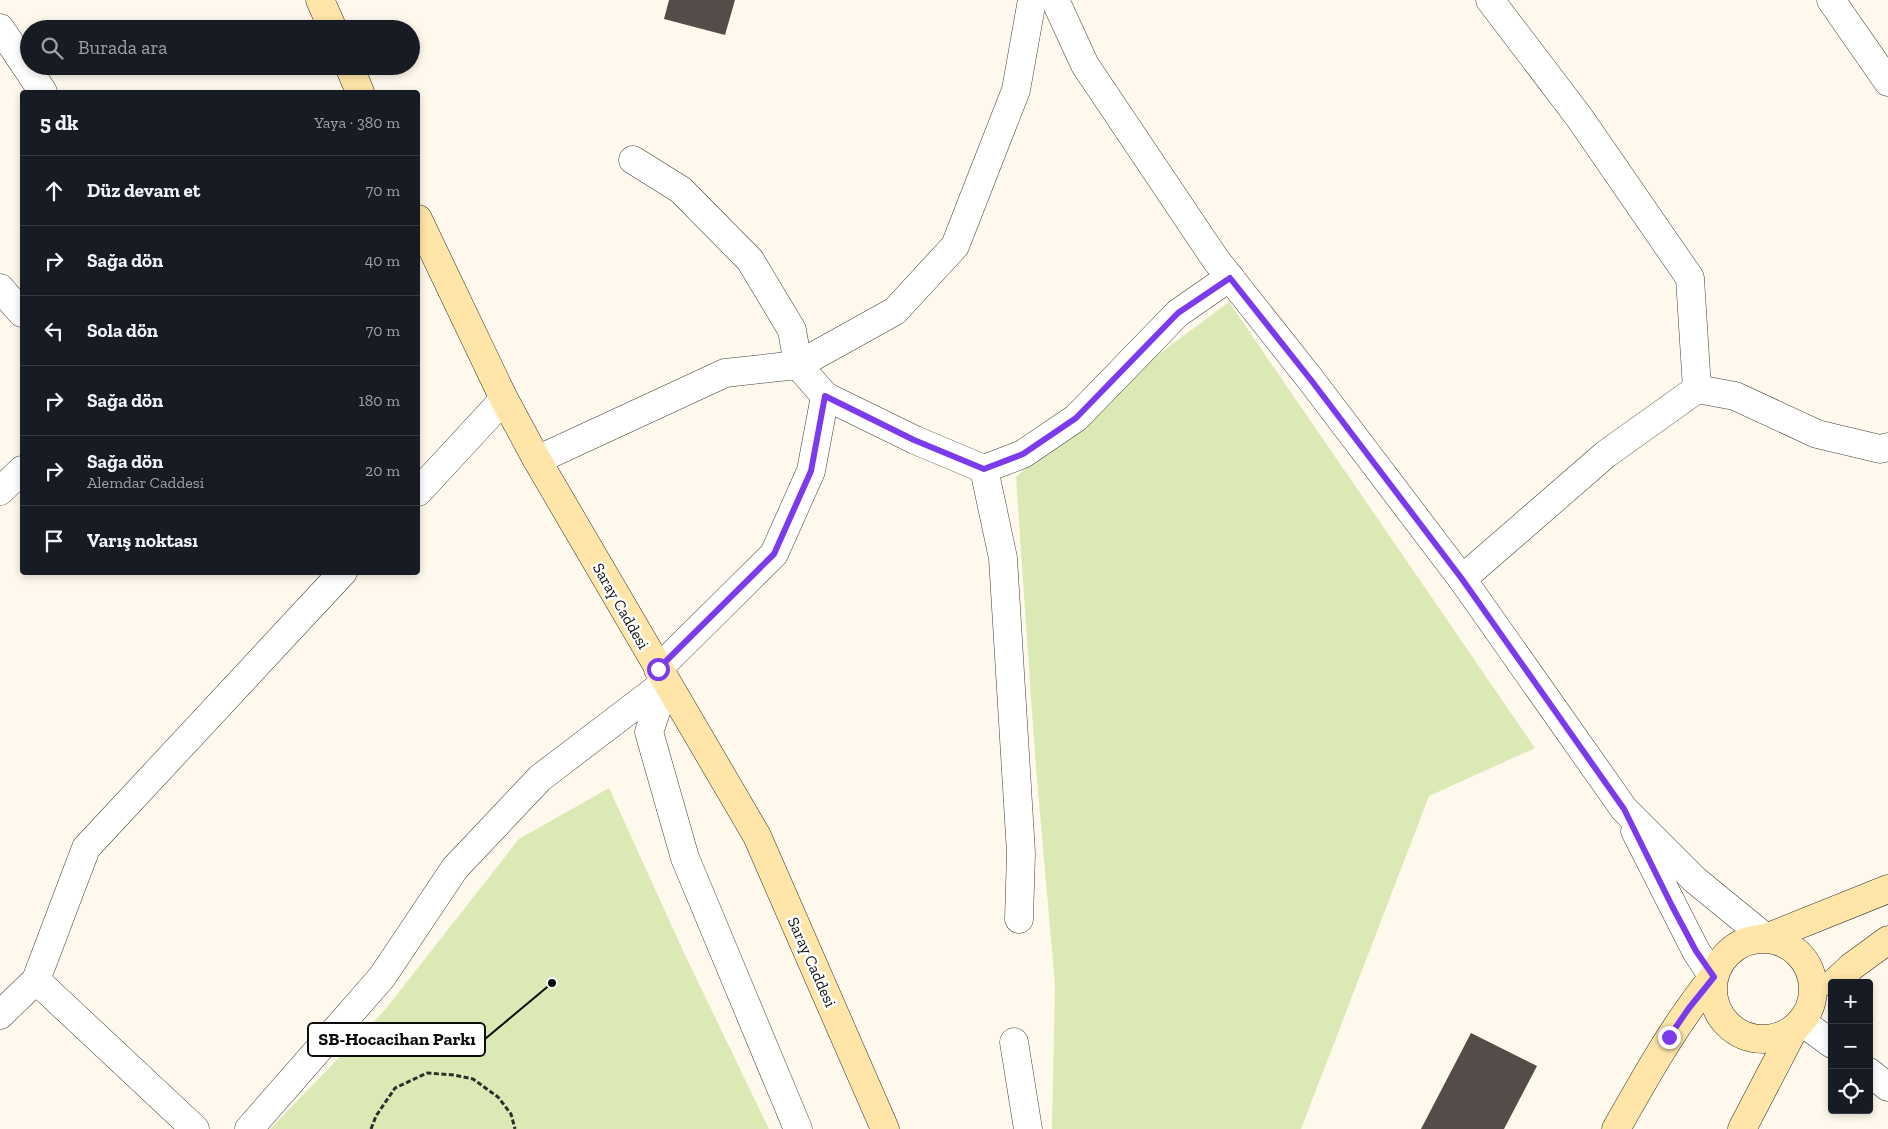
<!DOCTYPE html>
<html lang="tr">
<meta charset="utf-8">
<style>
:root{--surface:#171b24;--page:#242831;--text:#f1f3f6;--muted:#9ea1a6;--line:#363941}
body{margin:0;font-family:"Zilla Slab",serif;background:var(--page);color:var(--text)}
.controls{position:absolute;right:15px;bottom:15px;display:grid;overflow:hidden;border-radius:5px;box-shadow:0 2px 8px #0003}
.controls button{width:45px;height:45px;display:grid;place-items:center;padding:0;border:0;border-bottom:1px solid var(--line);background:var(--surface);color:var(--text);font:25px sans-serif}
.stop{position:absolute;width:15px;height:15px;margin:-11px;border:4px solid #7c3aed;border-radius:50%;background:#fff}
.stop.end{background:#7c3aed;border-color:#fff;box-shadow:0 1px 5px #0008}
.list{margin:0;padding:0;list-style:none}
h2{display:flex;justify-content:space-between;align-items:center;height:65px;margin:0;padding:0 20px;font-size:21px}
h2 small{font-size:16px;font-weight:400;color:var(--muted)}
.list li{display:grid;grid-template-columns:32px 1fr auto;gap:15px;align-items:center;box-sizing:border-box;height:70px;padding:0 20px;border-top:1px solid var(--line)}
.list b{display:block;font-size:19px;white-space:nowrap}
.list p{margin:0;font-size:16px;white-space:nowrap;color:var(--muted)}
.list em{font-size:16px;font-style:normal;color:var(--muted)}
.icon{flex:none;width:28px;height:28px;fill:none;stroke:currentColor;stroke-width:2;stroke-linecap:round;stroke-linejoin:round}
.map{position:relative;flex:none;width:1888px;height:1129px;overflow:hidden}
.search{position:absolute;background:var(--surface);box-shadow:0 2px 8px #0003;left:20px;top:20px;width:400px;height:55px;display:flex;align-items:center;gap:12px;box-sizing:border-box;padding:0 18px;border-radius:28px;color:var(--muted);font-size:19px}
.panel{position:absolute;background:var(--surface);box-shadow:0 2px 8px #0003;left:20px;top:90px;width:400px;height:485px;border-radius:5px}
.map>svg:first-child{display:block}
.green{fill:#dbeab4}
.building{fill:#554b48}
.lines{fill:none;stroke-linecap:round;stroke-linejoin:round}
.street-casing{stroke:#3f3f3f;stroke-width:29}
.secondary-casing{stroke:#2e2e2e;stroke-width:29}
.path{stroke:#2e2e2e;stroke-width:3;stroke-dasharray:5 2.5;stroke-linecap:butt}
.street{stroke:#fff;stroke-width:28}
.secondary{stroke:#ffe5a7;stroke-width:28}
.route{stroke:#7c3aed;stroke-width:6}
.labels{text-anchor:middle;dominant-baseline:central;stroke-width:5;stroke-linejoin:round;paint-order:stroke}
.street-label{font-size:16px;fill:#0c0c0c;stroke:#fff}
.leader{fill:none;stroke:#0c0c0c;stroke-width:2}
.callout-dot{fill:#0c0c0c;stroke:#fff;stroke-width:2}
.callout{fill:#fff;stroke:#0c0c0c;stroke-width:2}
.callout-label{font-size:18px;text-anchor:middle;font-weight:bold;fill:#0c0c0c}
</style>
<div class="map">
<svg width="1888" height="1129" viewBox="0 0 1888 1129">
<rect width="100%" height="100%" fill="#fff8ec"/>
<g class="green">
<polygon points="1229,302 1535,748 1429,796 1301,1129 1052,1129 1055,985 1035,756 1016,477 1155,357"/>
<polygon points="609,788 685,955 769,1129 270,1129 384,1011 519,839"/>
</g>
<g class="building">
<polygon points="669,0 735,0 725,35 664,19"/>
<polygon points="1471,1033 1537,1066 1504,1129 1421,1129"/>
</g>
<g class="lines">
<g class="street-casing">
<g id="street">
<polyline points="1055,0 1085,65 1216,260 1311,380 1462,579 1624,809 1695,880 1766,938"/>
<polyline points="1490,0 1579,117 1690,278 1697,389"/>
<polyline points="1831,0 1888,82"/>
<polyline points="0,28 43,92"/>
<polyline points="633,160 681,190 750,260 792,330 798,365 825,396 915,440 984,469 1023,454 1076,418 1178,313 1230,277"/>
<polyline points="0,288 22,313"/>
<polyline points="537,460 725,373 798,365 895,311 955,246 1016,90 1032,0"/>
<polyline points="984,469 1003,558 1021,853 1019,919"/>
<polyline points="0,491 22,470"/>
<polyline points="418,492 504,399"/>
<polyline points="1462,579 1606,454 1697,389 1735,396 1817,434 1880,449 1888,447"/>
<polyline points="658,669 774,554 811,471 825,396"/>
<polyline points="1635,831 1696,951 1713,977"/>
<polyline points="36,980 195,1129"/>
<polyline points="0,1015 36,980 86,848 343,572"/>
<polyline points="1802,1022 1832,1044"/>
<polyline points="1014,1042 1028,1129"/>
<polyline points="1869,1072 1888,1087"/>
<polyline points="249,1129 382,977 455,868 540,778 666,682 649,732 685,858 798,1129"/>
</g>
</g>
<g class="secondary-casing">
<g id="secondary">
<polyline points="320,0 333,29"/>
<polyline points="349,66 360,92"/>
<polyline points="418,219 504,399 537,460 757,836 885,1129"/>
<polyline points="1766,938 1888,889"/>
<circle cx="1763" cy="989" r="50"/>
<polyline points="1834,983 1851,967 1888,940"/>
<path d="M1616 1129C1646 1076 1675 1024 1713 977"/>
<polyline points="1742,1129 1793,1031"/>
</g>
</g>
<polyline class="path" points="371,1129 376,1116 395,1088 427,1073 454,1075 473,1079 498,1097 511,1114 515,1129"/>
<use href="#street" class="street"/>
<use href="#secondary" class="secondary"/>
</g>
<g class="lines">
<polyline class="route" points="658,669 774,554 811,471 825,396 914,440 984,469 1023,454 1076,418 1178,313 1230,278 1311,380 1462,579 1624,809 1672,906 1696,951 1714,977 1689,1008 1669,1037"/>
</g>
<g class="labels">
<g class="street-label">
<text transform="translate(621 606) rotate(60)">Saray Caddesi</text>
<text transform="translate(812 962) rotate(66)">Saray Caddesi</text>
</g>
</g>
<path class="leader" d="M552 983L485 1039"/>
<circle class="callout-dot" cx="552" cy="983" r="5"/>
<rect class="callout" x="308" y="1023" width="177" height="33" rx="5"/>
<g class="callout-label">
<text x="397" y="1045">SB-Hocacihan Parkı</text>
</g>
</svg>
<div class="controls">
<button>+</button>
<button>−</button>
<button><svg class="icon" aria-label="locate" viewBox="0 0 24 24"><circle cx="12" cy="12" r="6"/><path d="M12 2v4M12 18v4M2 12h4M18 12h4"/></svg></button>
</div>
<div class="stop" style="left:658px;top:669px"></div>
<div class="stop end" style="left:1669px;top:1037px"></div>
<div class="search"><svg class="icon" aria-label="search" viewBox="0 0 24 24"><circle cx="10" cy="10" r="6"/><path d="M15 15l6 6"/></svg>Burada ara</div>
<section class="panel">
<h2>5 dk<small>Yaya · 380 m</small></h2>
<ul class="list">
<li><svg class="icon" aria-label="ahead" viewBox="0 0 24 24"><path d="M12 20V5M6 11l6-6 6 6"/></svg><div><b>Düz devam et</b></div><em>70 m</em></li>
<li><svg class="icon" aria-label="right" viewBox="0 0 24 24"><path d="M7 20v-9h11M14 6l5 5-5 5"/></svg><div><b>Sağa dön</b></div><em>40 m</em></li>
<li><svg class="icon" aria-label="left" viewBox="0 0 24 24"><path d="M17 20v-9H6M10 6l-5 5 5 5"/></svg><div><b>Sola dön</b></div><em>70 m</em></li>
<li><svg class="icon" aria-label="right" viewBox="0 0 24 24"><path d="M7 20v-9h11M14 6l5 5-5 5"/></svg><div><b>Sağa dön</b></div><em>180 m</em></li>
<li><svg class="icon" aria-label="right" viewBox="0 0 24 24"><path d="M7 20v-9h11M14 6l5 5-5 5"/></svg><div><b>Sağa dön</b><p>Alemdar Caddesi</p></div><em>20 m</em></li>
<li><svg class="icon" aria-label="arrive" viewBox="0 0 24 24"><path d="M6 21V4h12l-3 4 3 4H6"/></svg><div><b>Varış noktası</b></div></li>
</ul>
</section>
</div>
